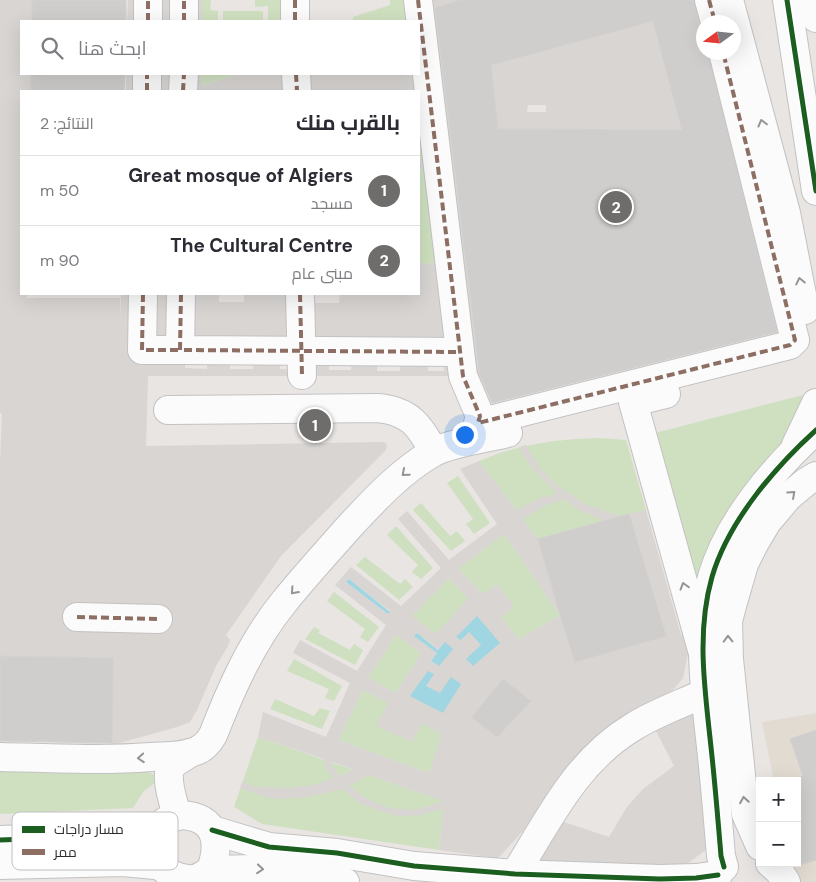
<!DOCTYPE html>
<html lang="ar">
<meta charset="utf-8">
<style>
:root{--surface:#fff;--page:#f2f2f3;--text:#2b2b33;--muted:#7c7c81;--line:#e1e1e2;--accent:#6e6d6c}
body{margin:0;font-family:"DM Sans",Cairo,sans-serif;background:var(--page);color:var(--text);direction:rtl}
.controls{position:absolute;right:15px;bottom:15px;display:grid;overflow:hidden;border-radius:0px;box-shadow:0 5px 20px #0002}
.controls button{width:45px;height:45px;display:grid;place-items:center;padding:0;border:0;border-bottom:1px solid var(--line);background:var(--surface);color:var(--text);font:25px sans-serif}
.compass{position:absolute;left:696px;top:15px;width:45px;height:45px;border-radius:50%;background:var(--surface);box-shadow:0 5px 20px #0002;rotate:255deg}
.you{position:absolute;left:464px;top:434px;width:18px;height:18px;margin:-12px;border:4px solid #fff;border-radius:50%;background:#1a73e8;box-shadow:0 0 0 8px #1a73e833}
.badge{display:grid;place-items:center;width:32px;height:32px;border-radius:50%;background:var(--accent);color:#fff;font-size:16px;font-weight:700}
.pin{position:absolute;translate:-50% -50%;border:2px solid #fff;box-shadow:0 1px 5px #0006}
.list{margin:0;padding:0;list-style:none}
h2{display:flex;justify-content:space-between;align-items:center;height:65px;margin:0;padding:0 20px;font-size:21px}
h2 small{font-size:16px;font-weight:400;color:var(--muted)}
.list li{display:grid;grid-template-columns:32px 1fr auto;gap:15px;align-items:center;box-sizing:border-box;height:70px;padding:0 20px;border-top:1px solid var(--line)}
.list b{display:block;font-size:19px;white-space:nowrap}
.list p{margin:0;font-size:16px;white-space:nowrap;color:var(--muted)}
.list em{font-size:16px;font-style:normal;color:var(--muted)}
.icon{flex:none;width:28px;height:28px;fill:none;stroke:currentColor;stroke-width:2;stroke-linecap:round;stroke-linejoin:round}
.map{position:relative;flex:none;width:816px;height:882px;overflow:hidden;direction:ltr}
.search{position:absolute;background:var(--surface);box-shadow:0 5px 20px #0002;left:20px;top:20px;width:400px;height:55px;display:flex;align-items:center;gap:12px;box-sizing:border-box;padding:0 18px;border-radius:0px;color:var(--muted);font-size:19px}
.panel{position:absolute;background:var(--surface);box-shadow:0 5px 20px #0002;left:20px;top:90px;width:400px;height:205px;border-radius:0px;direction:rtl}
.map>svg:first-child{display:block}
.education{fill:#e2dbd2}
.green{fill:#cfe0c0}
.plaza{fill:#d8d5d3;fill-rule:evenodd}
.water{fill:#9fd6e1}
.building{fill:#d0cecc;stroke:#d3d1cf;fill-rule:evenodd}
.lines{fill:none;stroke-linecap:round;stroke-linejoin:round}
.minor-casing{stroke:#c3c2c3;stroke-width:30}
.minor{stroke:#fcfbfb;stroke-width:28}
.quiet{stroke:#8d6e63;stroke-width:4;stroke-dasharray:8 4;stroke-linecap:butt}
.cycleway-casing{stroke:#fff;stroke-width:8}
.cycleway{stroke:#1b5e20;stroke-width:5}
.oneway{stroke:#949494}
.key{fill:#fff;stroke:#c0c0c0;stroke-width:1}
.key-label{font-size:14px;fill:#2c2c2c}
</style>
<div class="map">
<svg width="816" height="882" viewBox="0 0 816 882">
<rect width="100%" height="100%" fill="#e8e5e3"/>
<polygon class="education" points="816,713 816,882 796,882 790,863 797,863 797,781 774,781 762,722"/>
<g class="green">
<polygon points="202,0 211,0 210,10 218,11 218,21 202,21"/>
<polygon points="255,0 286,0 287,21 268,21 268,6 255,7"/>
<polygon points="390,0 407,0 409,17 396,21 353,21 353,17 390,5"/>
<rect x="223" y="11" width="40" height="10"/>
<polygon points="201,74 239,74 201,86"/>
<polygon points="419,128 422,128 438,264 419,263"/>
<polygon points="811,393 808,402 698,586 696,574 655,433"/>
<path d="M599 438 626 440 646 510 538 539 479 461C518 444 558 439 599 438Z"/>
<polygon points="458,476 490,523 474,534 466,524 473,519 447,483"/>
<polygon points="421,503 450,536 457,531 465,541 451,551 413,510"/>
<polygon points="396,526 433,568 421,579 412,572 418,565 387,535"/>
<polygon points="504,534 560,615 519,639 501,618 497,584 483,594 458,569"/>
<polygon points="365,557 400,584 405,579 413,587 399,600 356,565"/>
<polygon points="449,578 468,599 436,635 412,616"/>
<polygon points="334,592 379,627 368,642 360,637 365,629 327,601"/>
<polygon points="314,627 320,630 318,633 350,650 354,644 363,650 355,665 305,639"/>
<polygon points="396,635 421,653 396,693 368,678"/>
<polygon points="294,659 342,686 334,701 325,698 329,689 287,671"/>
<polygon points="363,690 388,703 377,726 422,723 442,734 430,772 420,770 339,740"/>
<polygon points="275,699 314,716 320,708 330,711 322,729 270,709"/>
<polygon points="258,737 444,801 439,850 262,824 234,807"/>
<polygon points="0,762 129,763 161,778 143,792 133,808 0,814"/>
</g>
<g class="plaza">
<path d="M0 0H32V21H21V74H31V91H21V294H27V298H120V320L121 294H129V301L138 294H219V302H244V294H314V303H339L340 294H419V263L438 264 427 168 419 170V160L425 158 422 128H419V91H188L194 74H201L202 86 239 74H419V21H396L409 17 407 0H460L436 8 485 416 474 376H148L146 446 381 442 386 443 387 446 386 450 281 556 226 635 230 640 228 646 216 666 197 710 190 722 177 727 112 745 113 658 0 656V461L2 414 0 413ZM185 358 207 359V369L185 368ZM230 359H253V369H230ZM280 359H293V370L280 369ZM329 360H352L351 370H329ZM377 360 401 361 400 371H377ZM428 361H444V371H428Z"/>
<polygon points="128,0 133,0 133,19 142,19 143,0 188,0 188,21 127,21"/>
<rect x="195" y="0" width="7" height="21"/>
<path d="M653 21 682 130 498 129 491 65ZM528 105H546V112H527Z"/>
<rect x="126" y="74" width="61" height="17"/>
<path d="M526 445 539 467 555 484 585 504 621 516 604 521 581 511 564 499 544 506 523 519 538 539 560 615 576 662 666 636 629 514 646 510 681 635 692 634 683 678 673 690 575 761 557 780 523 831 500 856 497 858 439 850 443 809 420 815 399 816 379 811 360 803 342 789 307 797 281 799 265 797 240 788 242 782 256 787 290 788 313 785 334 778 326 769 324 759 258 737 263 712 326 737 350 683 293 653 300 640 357 671 386 625 335 585 351 567 401 606 441 568 398 519 407 511 449 560 497 524 460 469 479 461 516 510 541 498 557 493 533 469 522 454 519 447ZM504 534 560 615 519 639 501 618 514 606 497 584 483 594 458 569ZM449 578 468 599 436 634 412 616ZM349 579 390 611 388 614 346 582ZM469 632 500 643 467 659 481 645ZM417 633 439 650V666L431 661 437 653 415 636ZM396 635 421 653 396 693 368 678ZM434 674 426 686 440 694 410 696ZM363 690 388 703 376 726 412 742 422 723 441 734 430 772 420 770 339 740ZM332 762 352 769V770L340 776 332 766ZM369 775 443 801 416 810 389 808 364 797 349 786Z"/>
<polygon points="696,711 707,849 683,867 541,861 541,854 561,821 609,837 627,807 643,789 674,766 655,729"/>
</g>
<g class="water">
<polygon points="349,579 390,612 388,614 346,582"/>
<polygon points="477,616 500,643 473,666 466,659 481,645 469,632 461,640 456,637"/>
<polygon points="417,633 438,650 445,642 453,649 439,666 431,661 437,653 414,636"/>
<polygon points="428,671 434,674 426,686 440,693 451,677 461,684 443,713 410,696"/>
</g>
<g class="building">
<rect x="32" y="0" width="94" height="21"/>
<path d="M460 0H694L700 26 704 32V52H708L777 332 492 403 480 376 435 8ZM653 21 682 130 498 129 491 65Z"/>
<polygon points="31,74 125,74 124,91 31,91"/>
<polygon points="629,514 666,636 575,662 560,615 538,539"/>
<polygon points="0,656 113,658 112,743 0,741"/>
<polygon points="503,679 531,701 497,737 472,717"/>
<polygon points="816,730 816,860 797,866 797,778 803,776 790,739"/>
</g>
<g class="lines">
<g class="minor-casing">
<g id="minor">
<polyline points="295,0 295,21"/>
<polyline points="418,0 463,376 480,416 478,423 790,345 795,340 723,52"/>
<polyline points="709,0 715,22"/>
<polyline points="729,0 786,213 805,310"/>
<polyline points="787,0 816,191"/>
<polyline points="813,0 816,18"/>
<polyline points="148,21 148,0"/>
<polyline points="184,21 184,0"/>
<polyline points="296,74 297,91"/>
<polyline points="147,91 147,74"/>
<polyline points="183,91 184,74"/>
<polyline points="143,294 142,350 180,350"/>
<polyline points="181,294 180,350 460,352"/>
<polyline points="300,294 302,375"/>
<polyline points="666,394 633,402 702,650"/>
<path d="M168 410 378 408C410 411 420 426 434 452"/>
<polyline points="796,445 816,403"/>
<polyline points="77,617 158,619"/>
<path d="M0 757C50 758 101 761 151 757 166 756 182 757 196 751 204 748 209 742 213 735 231 689 252 641 284 602 305 576 327 552 349 527 374 500 402 470 434 452 451 443 487 438 508 433"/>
<path d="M181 815C216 817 221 841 211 870 206 873 201 877 195 879 155 882 127 829 181 815Z"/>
<path d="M177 816C173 800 166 782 170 766L190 753"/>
<polyline points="212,830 269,847 337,853 414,866 515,874 660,879 696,878 718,875"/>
<polyline points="0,840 135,835 156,831"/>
<polyline points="760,846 746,814 743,794 729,659 728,621 733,602 744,564 754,544 767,522 788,497 806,482 816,476"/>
<polyline points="770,863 779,871 786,882"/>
<polyline points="0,865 123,862 155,865"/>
<path d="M724 867 721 856C718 820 715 783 711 747 705 690 696 633 712 577 728 522 774 468 816 430"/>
<polyline points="211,870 258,869 345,882"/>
<path d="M515 874C548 821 576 761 633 727 655 713 681 704 705 693"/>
</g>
</g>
<use href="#minor" class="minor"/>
<g class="quiet">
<polyline points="295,0 295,21"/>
<polyline points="418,0 463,376 480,416 478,423 790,345 795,340 723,52"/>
<polyline points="709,0 715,22"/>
<polyline points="148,21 148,0"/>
<polyline points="184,21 184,0"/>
<polyline points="296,74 297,91"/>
<polyline points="147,91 147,74"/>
<polyline points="183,91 184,74"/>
<polyline points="143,294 142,350 180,350"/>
<polyline points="181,294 180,350 460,352"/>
<polyline points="300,294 302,375"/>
<polyline points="77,617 158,619"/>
</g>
<g class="cycleway-casing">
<g id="cycleway">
<polyline points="787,0 816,191"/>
<polyline points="212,830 269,847 337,853 414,866 515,874 660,879 696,878 718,875"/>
<polyline points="0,840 135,835 156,831"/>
<path d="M724 867 721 856C718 820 715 783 711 747 705 690 696 633 712 577 728 522 774 468 816 430"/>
</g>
</g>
<use href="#cycleway" class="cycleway"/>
</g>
<defs><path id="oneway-chevron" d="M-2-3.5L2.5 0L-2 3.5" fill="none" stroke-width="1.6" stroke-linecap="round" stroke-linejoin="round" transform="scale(1.25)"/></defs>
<g class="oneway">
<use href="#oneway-chevron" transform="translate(762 123) rotate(-105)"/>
<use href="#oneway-chevron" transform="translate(800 281) rotate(-102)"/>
<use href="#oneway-chevron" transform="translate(405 473) rotate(139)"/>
<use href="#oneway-chevron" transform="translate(792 494) rotate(-42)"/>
<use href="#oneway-chevron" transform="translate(684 586) rotate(-106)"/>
<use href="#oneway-chevron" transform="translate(294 591) rotate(132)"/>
<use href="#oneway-chevron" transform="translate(728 639) rotate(-91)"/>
<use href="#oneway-chevron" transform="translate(141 758) rotate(176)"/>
<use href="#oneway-chevron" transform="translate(744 800) rotate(-99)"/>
<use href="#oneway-chevron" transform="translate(260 869) rotate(5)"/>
</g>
<rect x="12" y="812" width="166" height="58" rx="8" class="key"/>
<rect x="22" y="826" width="23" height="7" fill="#1b5e20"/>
<rect x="22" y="849" width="23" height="6" fill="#8d6e63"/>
<g class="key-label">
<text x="54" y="834">مسار دراجات</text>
<text x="54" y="857">ممر</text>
</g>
</svg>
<div class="controls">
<button>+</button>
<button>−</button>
</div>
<svg class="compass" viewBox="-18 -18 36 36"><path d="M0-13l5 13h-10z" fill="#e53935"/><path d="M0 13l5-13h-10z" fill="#7c7c81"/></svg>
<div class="you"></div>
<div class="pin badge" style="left:315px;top:425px">1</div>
<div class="pin badge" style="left:616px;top:207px">2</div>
<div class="search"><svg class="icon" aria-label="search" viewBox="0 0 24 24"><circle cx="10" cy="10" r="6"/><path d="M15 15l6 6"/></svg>ابحث هنا</div>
<section class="panel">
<h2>بالقرب منك<small>النتائج: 2</small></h2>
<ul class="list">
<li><span class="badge">1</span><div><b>Great mosque of Algiers</b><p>مسجد</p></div><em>50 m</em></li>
<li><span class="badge">2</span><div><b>The Cultural Centre</b><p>مبنى عام</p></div><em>90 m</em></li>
</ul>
</section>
</div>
